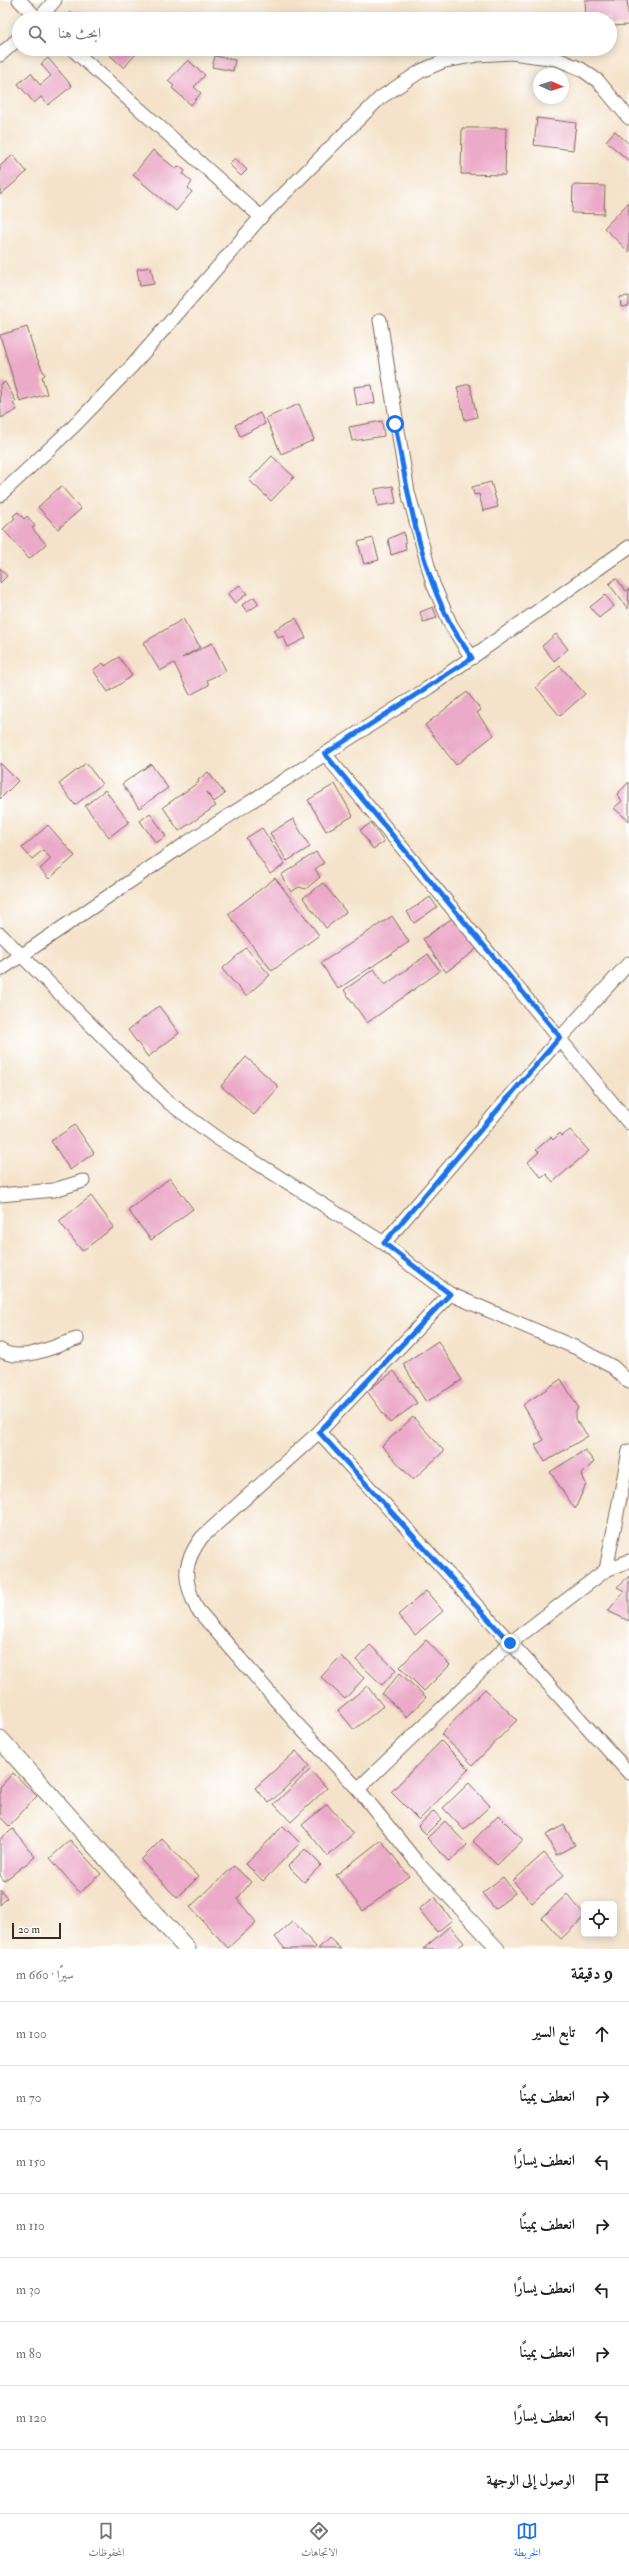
<!DOCTYPE html>
<html lang="ar">
<meta charset="utf-8">
<style>
:root{--surface:#fff;--page:#f6f6f6;--text:#202124;--muted:#757577;--line:#e0e0e0;--accent:#1a73e8}
body{margin:0;font-family:"IM FELL Double Pica",Amiri,serif;background:var(--page);color:var(--text);direction:rtl}
.controls{position:absolute;right:12px;bottom:12px;display:grid;overflow:hidden;border-radius:6px;box-shadow:0 2px 10px #0003}
.controls button{width:36px;height:36px;display:grid;place-items:center;padding:0;border:0;border-bottom:1px solid var(--line);background:var(--surface);color:var(--text);font:20px sans-serif}
.compass{position:absolute;left:533px;top:68px;width:36px;height:36px;border-radius:50%;background:var(--surface);box-shadow:0 2px 10px #0003;rotate:93deg}
.scale{position:absolute;left:12px;bottom:10px;width:49px;box-sizing:border-box;padding-left:4px;border:2px solid #3b2a1e;border-top:0;font-size:11px;line-height:14px;white-space:nowrap;color:#3b2a1e;-webkit-text-stroke:3px #fff;paint-order:stroke}
.stop{position:absolute;width:12px;height:12px;margin:-9px;border:3px solid #1a73e8;border-radius:50%;background:#fff}
.stop.end{background:#1a73e8;border-color:#fff;box-shadow:0 1px 4px #0008}
.list{margin:0;padding:0;list-style:none}
h2{display:flex;justify-content:space-between;align-items:center;height:52px;margin:0;padding:0 16px;font-size:17px}
h2 small{font-size:13px;font-weight:400;color:var(--muted)}
.list li{display:grid;grid-template-columns:26px 1fr auto;gap:12px;align-items:center;box-sizing:border-box;height:64px;padding:0 16px;border-top:1px solid var(--line)}
.list b{display:block;font-size:15px;white-space:nowrap}
.list em{font-size:13px;font-style:normal;color:var(--muted)}
.icon{flex:none;width:22px;height:22px;fill:none;stroke:currentColor;stroke-width:2;stroke-linecap:round;stroke-linejoin:round}
.map{position:relative;flex:none;width:629px;height:1949px;overflow:hidden;direction:ltr}
.search{position:absolute;background:var(--surface);box-shadow:0 2px 10px #0003;left:12px;right:12px;top:12px;height:44px;display:flex;align-items:center;gap:10px;box-sizing:border-box;padding:0 14px;border-radius:22px;color:var(--muted);font-size:15px}
.sheet{height:564px;background:var(--surface)}
nav{display:flex;justify-content:space-around;align-items:center;box-sizing:border-box;height:56px;border-top:1px solid var(--line);background:var(--surface);font-size:11px;color:var(--muted)}
nav a{display:grid;justify-items:center;gap:2px}
nav .on{color:var(--accent)}
.map>svg:first-child{display:block}
.building{fill:#ebabc8}
.lines{fill:none;stroke-linecap:round;stroke-linejoin:round}
.minor-casing{stroke:#7c6b5a;stroke-width:15}
.tertiary-casing{stroke:#7c6b5a;stroke-width:19}
.minor{stroke:#fff;stroke-width:13}
.tertiary{stroke:#fff;stroke-width:17}
.route{stroke:#1a73e8;stroke-width:5}
</style>
<div class="map">
<svg width="629" height="1949" viewBox="0 0 629 1949">
<rect width="100%" height="100%" fill="#fff"/>
<filter id="ink" filterUnits="userSpaceOnUse"><feTurbulence type="fractalNoise" baseFrequency=".025" numOctaves="2"/><feDisplacementMap in="SourceGraphic" scale="8" xChannelSelector="R" yChannelSelector="G"/><feConvolveMatrix kernelMatrix="1 2 1 2 8 2 1 2 1" color-interpolation-filters="sRGB"/></filter>
<filter id="wash" filterUnits="userSpaceOnUse"><feTurbulence type="fractalNoise" baseFrequency=".012" numOctaves="4" result="noise"/><feDisplacementMap in="SourceGraphic" scale="16" xChannelSelector="R" yChannelSelector="G"/><feGaussianBlur stdDeviation="0.9" result="paint"/><feColorMatrix in="noise" values="0 0 0 0 0 0 0 0 0 0 0 0 0 0 0 0 0 1.4 0 .05"/><feComposite in="paint" operator="in"/></filter>
<g filter="url(#wash)">
<rect width="100%" height="100%" fill="#f4e3ca"/>
<g id="blocks">
<g class="building">
<polygon points="585,0 627,0 629,25 610,26 610,19 586,19"/>
<polygon points="70,12 94,18 94,19 69,19"/>
<polygon points="103,49 140,49 124,68"/>
<polygon points="215,56 235,60 233,71 212,67"/>
<polygon points="48,58 72,86 48,105 41,97 34,103 18,84 31,73 40,85 51,76 41,64"/>
<polygon points="188,60 205,75 194,87 201,93 191,105 172,88 174,86 168,81"/>
<polygon points="537,118 576,123 573,150 534,145"/>
<polygon points="462,128 506,128 505,175 461,174"/>
<polygon points="615,131 629,144 629,161 606,141"/>
<polygon points="153,150 176,169 179,166 185,171 183,174 192,182 188,188 192,192 176,211 133,175"/>
<polygon points="13,155 27,172 0,195 0,166"/>
<polygon points="235,158 247,170 241,176 229,164"/>
<polygon points="573,185 605,186 604,214 572,213"/>
<polygon points="629,202 629,252 604,228"/>
<polygon points="151,267 154,284 140,286 137,269"/>
<polygon points="629,296 629,306 621,307 620,297"/>
<polygon points="27,327 35,354 45,375 42,377 47,394 20,402 0,335"/>
<polygon points="5,382 16,401 13,403 17,410 1,418 0,385"/>
<polygon points="470,384 477,417 465,420 457,387"/>
<polygon points="372,385 375,403 357,406 354,387"/>
<polygon points="299,404 314,440 281,454 266,418"/>
<polygon points="260,413 265,424 240,436 235,425"/>
<polygon points="382,421 384,436 352,441 349,427"/>
<polygon points="272,456 294,477 271,501 249,480"/>
<polygon points="491,482 498,507 483,511 479,494 474,495 472,487"/>
<polygon points="61,486 81,509 58,529 38,507"/>
<polygon points="393,486 396,503 378,506 375,489"/>
<polygon points="18,512 24,519 27,516 35,526 32,528 46,544 29,559 3,529 15,518 13,516"/>
<polygon points="404,532 406,550 391,555 388,539"/>
<polygon points="373,538 379,560 364,564 358,542"/>
<polygon points="0,568 7,576 0,583"/>
<polygon points="616,578 626,591 629,589 628,609 609,584"/>
<polygon points="240,585 247,594 235,603 228,594"/>
<polygon points="605,595 614,606 599,618 590,607"/>
<polygon points="254,597 259,604 247,612 242,605"/>
<polygon points="433,607 437,618 423,622 420,612"/>
<polygon points="296,618 306,638 288,647 283,636 279,638 274,630"/>
<polygon points="183,619 200,647 182,658 212,643 226,671 207,680 209,685 190,695 174,663 160,671 143,643"/>
<polygon points="556,634 568,649 554,661 542,646"/>
<polygon points="119,657 132,676 108,692 93,670 103,663 105,666"/>
<polygon points="560,666 585,694 560,716 536,687"/>
<polygon points="467,692 481,710 477,713 494,735 456,765 425,725"/>
<polygon points="0,763 18,781 0,799"/>
<polygon points="86,763 102,784 75,805 59,784"/>
<polygon points="151,764 168,788 139,808 122,784"/>
<polygon points="208,772 225,794 214,802 206,792 216,806 179,831 163,807 199,782 198,780"/>
<polygon points="629,782 629,821 614,808 622,801 617,794"/>
<polygon points="335,784 353,816 326,831 308,800"/>
<polygon points="105,790 129,822 109,837 85,806"/>
<polygon points="150,813 166,836 156,843 140,821"/>
<polygon points="293,819 310,847 287,861 270,833"/>
<polygon points="371,823 384,842 373,849 360,830"/>
<polygon points="48,825 75,856 49,879 40,869 51,859 43,850 32,859 22,848"/>
<polygon points="262,828 285,864 270,874 246,838"/>
<polygon points="316,852 324,863 315,869 320,877 306,889 299,887 291,892 281,875"/>
<polygon points="275,878 319,935 272,971 228,914"/>
<polygon points="323,883 346,912 326,928 303,898"/>
<polygon points="430,897 437,907 414,923 407,912"/>
<polygon points="392,916 409,942 338,989 321,963"/>
<polygon points="455,916 478,948 446,972 423,939"/>
<polygon points="246,948 270,975 246,996 222,969"/>
<polygon points="428,954 440,971 367,1023 344,990 374,969 385,985"/>
<polygon points="159,1006 179,1033 148,1057 128,1030"/>
<polygon points="246,1057 279,1087 254,1115 221,1086"/>
<polygon points="75,1125 94,1153 70,1170 51,1141"/>
<polygon points="570,1130 589,1151 553,1182 546,1174 541,1177 528,1162 539,1152 536,1150 551,1137 553,1140 560,1133 562,1136"/>
<polygon points="170,1178 193,1209 151,1240 128,1210"/>
<polygon points="91,1196 114,1227 82,1251 59,1221"/>
<polygon points="438,1341 462,1380 426,1402 403,1364"/>
<polygon points="394,1371 417,1403 390,1423 367,1391"/>
<polygon points="561,1379 578,1407 576,1412 576,1420 588,1436 545,1462 535,1445 544,1440 523,1405"/>
<polygon points="413,1417 444,1451 413,1480 382,1446"/>
<polygon points="585,1450 594,1462 582,1474 586,1484 575,1509 550,1472"/>
<polygon points="629,1576 629,1621 608,1611 624,1591 617,1587"/>
<polygon points="426,1591 443,1611 415,1635 398,1615"/>
<polygon points="426,1640 450,1665 424,1691 400,1667"/>
<polygon points="370,1645 396,1670 382,1685 356,1660"/>
<polygon points="341,1656 364,1678 345,1699 321,1677"/>
<polygon points="400,1673 426,1697 407,1717 382,1694"/>
<polygon points="367,1686 383,1706 354,1730 338,1710"/>
<polygon points="485,1689 517,1720 473,1765 441,1734"/>
<polygon points="441,1741 469,1769 419,1820 391,1792"/>
<polygon points="296,1751 309,1766 269,1803 255,1788"/>
<polygon points="310,1770 327,1788 291,1822 274,1804"/>
<polygon points="13,1773 37,1796 9,1826 0,1817 0,1787"/>
<polygon points="469,1783 490,1806 464,1830 443,1808"/>
<polygon points="327,1804 353,1834 328,1856 302,1825"/>
<polygon points="434,1811 441,1819 426,1834 418,1826"/>
<polygon points="498,1815 523,1840 497,1865 473,1841"/>
<polygon points="445,1821 467,1845 449,1862 427,1838"/>
<polygon points="564,1825 575,1845 556,1855 546,1835"/>
<polygon points="283,1826 300,1843 263,1881 246,1864"/>
<polygon points="13,1829 35,1857 4,1881 0,1875 0,1839"/>
<polygon points="162,1839 198,1877 177,1898 141,1860"/>
<polygon points="70,1840 101,1874 80,1893 50,1858"/>
<polygon points="381,1840 409,1876 363,1911 336,1875"/>
<polygon points="305,1849 321,1865 304,1882 288,1866"/>
<polygon points="544,1853 564,1875 532,1903 513,1881"/>
<polygon points="234,1866 251,1882 237,1899 256,1922 228,1948 190,1907"/>
<polygon points="503,1877 515,1893 495,1909 482,1893"/>
<polygon points="0,1889 7,1898 0,1905"/>
<polygon points="567,1894 584,1914 584,1917 561,1939 542,1918"/>
<polygon points="435,1897 452,1920 437,1932 419,1909"/>
<polygon points="293,1921 316,1947 314,1949 285,1949 275,1937"/>
<polygon points="450,1926 464,1943 456,1949 423,1949"/>
<polygon points="329,1938 341,1949 318,1949"/>
</g>
</g>
</g>
<g filter="url(#ink)">
<use href="#blocks" fill-opacity="0" stroke="#7c6b5a" stroke-width="1"/>
<g class="lines">
<g class="minor-casing">
<g id="minor">
<polyline points="19,0 38,19"/>
<polyline points="39,19 55,0"/>
<polyline points="72,49 261,217 380,98 421,71 444,61 477,55 512,53 557,59 581,69 598,81 629,118"/>
<polyline points="0,55 19,38"/>
<polyline points="380,320 408,492 433,584 451,625 472,658"/>
<polyline points="0,495 74,426 132,366 261,217"/>
<polyline points="325,754 629,1123"/>
<path d="M0 934 168 1102 217 1138 384 1243 413 1267 450 1294 319 1432 202 1537C182 1564 183 1580 197 1609L295 1722 358 1789 416 1861 498 1949"/>
<polyline points="0,970 188,842 428,688 629,547"/>
<polyline points="0,1195 54,1190 83,1181"/>
<polyline points="384,1243 561,1037 629,963"/>
<polyline points="450,1294 579,1349 613,1367 629,1382"/>
<path d="M0 1350C21 1364 56 1345 77 1339"/>
<polyline points="319,1432 629,1773"/>
<polyline points="606,1570 629,1451"/>
<polyline points="358,1789 510,1643 606,1570 629,1561"/>
</g>
</g>
<g class="tertiary-casing">
<polyline id="tertiary" points="0,1739 187,1949"/>
</g>
<use href="#minor" class="minor"/>
<use href="#tertiary" class="tertiary"/>
</g>
</g>
<g class="lines" filter="url(#ink)">
<path class="route" d="M395 424C407 490 419 565 451 625 457 636 465 647 472 658L325 754 560 1037 384 1243 450 1294 319 1432 510 1643"/>
</g>
</svg>
<div class="controls">
<button><svg class="icon" aria-label="locate" viewBox="0 0 24 24"><circle cx="12" cy="12" r="6"/><path d="M12 2v4M12 18v4M2 12h4M18 12h4"/></svg></button>
</div>
<svg class="compass" viewBox="-18 -18 36 36"><path d="M0-13l5 13h-10z" fill="#e53935"/><path d="M0 13l5-13h-10z" fill="#757577"/></svg>
<div class="scale">20 m</div>
<div class="stop" style="left:395px;top:424px"></div>
<div class="stop end" style="left:510px;top:1643px"></div>
<div class="search"><svg class="icon" aria-label="search" viewBox="0 0 24 24"><circle cx="10" cy="10" r="6"/><path d="M15 15l6 6"/></svg>ابحث هنا</div>
</div>
<section class="sheet">
<h2>9 دقيقة<small>سيرًا · 660 m</small></h2>
<ul class="list">
<li><svg class="icon" aria-label="ahead" viewBox="0 0 24 24"><path d="M12 20V5M6 11l6-6 6 6"/></svg><div><b>تابع السير</b></div><em>100 m</em></li>
<li><svg class="icon" aria-label="right" viewBox="0 0 24 24"><path d="M7 20v-9h11M14 6l5 5-5 5"/></svg><div><b>انعطف يمينًا</b></div><em>70 m</em></li>
<li><svg class="icon" aria-label="left" viewBox="0 0 24 24"><path d="M17 20v-9H6M10 6l-5 5 5 5"/></svg><div><b>انعطف يسارًا</b></div><em>150 m</em></li>
<li><svg class="icon" aria-label="right" viewBox="0 0 24 24"><path d="M7 20v-9h11M14 6l5 5-5 5"/></svg><div><b>انعطف يمينًا</b></div><em>110 m</em></li>
<li><svg class="icon" aria-label="left" viewBox="0 0 24 24"><path d="M17 20v-9H6M10 6l-5 5 5 5"/></svg><div><b>انعطف يسارًا</b></div><em>30 m</em></li>
<li><svg class="icon" aria-label="right" viewBox="0 0 24 24"><path d="M7 20v-9h11M14 6l5 5-5 5"/></svg><div><b>انعطف يمينًا</b></div><em>80 m</em></li>
<li><svg class="icon" aria-label="left" viewBox="0 0 24 24"><path d="M17 20v-9H6M10 6l-5 5 5 5"/></svg><div><b>انعطف يسارًا</b></div><em>120 m</em></li>
<li><svg class="icon" aria-label="arrive" viewBox="0 0 24 24"><path d="M6 21V4h12l-3 4 3 4H6"/></svg><div><b>الوصول إلى الوجهة</b></div></li>
</ul>
</section>
<nav>
<a class="on"><svg class="icon" aria-label="map" viewBox="0 0 24 24"><path d="M3 6l6-2 6 2 6-2v14l-6 2-6-2-6 2zM9 4v14M15 6v14"/></svg>الخريطة</a>
<a><svg class="icon" aria-label="directions" viewBox="0 0 24 24"><path d="M12 3l9 9-9 9-9-9zM9 14v-3h6M13 9l2 2-2 2"/></svg>الاتجاهات</a>
<a><svg class="icon" aria-label="saved" viewBox="0 0 24 24"><path d="M7 4h10v16l-5-4-5 4z"/></svg>المحفوظات</a>
</nav>
